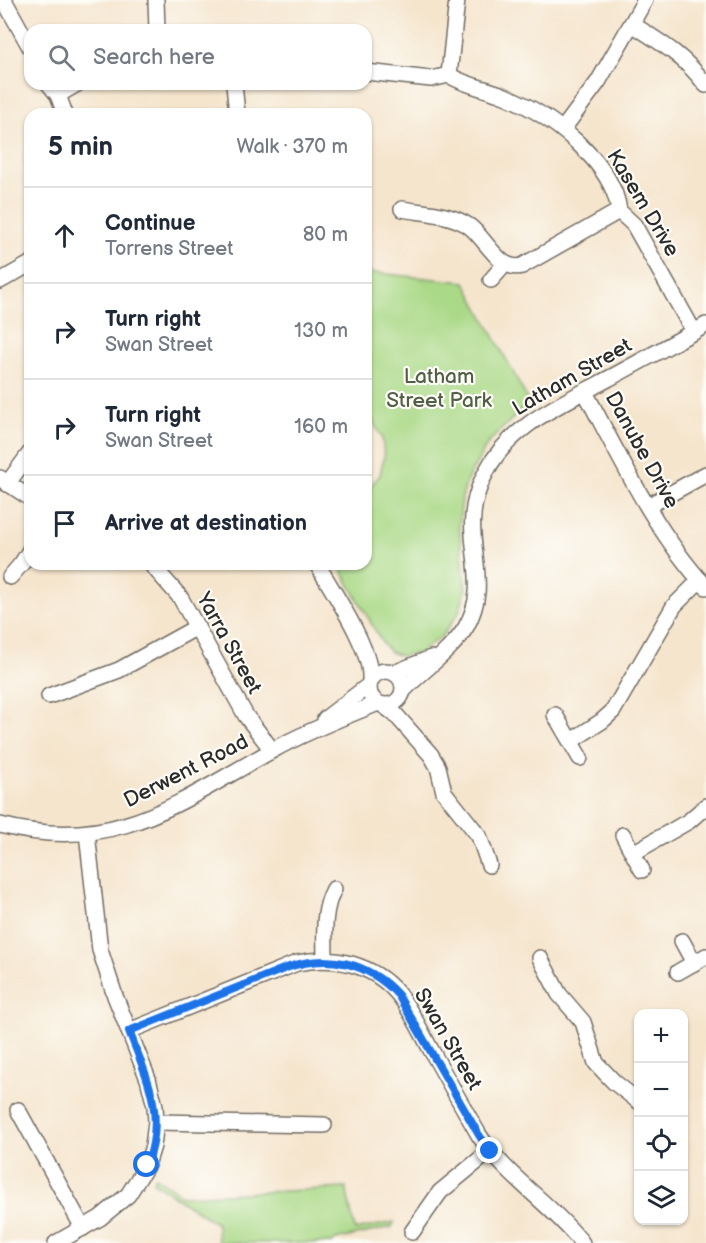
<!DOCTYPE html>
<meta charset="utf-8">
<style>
:root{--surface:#fff;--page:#f6f6f7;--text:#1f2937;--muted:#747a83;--line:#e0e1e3}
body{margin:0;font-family:"Balsamiq Sans",sans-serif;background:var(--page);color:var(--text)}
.controls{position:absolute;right:18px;bottom:18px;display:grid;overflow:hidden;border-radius:12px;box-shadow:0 2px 4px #0004}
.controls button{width:54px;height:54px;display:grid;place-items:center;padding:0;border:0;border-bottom:2px solid var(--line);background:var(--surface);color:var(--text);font:30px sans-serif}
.stop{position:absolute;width:18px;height:18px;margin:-14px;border:4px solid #1a73e8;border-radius:50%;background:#fff}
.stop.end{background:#1a73e8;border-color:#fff;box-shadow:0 2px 6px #0008}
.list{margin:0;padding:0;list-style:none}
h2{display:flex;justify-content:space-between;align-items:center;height:78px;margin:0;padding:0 24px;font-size:26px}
h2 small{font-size:20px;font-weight:400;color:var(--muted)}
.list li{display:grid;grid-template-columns:39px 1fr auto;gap:18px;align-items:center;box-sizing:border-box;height:96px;padding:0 24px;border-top:2px solid var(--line)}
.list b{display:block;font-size:22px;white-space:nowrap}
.list p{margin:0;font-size:20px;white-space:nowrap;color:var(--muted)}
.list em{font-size:20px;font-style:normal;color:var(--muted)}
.icon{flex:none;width:33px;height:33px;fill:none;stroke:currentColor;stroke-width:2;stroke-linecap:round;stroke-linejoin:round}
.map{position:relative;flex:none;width:706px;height:1243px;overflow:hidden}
.search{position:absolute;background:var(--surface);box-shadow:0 2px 4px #0004;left:24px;top:24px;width:348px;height:66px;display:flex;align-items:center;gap:15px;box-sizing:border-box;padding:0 21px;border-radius:18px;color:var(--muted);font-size:22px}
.panel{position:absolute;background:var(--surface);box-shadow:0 2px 4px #0004;left:24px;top:108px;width:348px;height:462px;border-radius:18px}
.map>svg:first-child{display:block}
.green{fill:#aad987;stroke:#6a8259;stroke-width:1.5}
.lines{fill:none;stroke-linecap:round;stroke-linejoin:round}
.minor-casing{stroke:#726c64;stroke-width:18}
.minor{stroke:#fff;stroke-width:15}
.route{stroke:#1a73e8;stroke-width:8}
.labels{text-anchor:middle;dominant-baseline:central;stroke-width:4.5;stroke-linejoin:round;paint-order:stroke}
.street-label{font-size:21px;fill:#2b2b2b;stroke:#fdfcf7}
.park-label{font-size:21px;fill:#515f47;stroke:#fdfcf7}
</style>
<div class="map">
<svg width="706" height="1243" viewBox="0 0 706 1243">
<rect width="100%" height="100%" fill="#fdfcf7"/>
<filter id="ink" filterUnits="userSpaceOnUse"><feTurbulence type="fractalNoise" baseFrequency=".0167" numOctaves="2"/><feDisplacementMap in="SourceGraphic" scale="12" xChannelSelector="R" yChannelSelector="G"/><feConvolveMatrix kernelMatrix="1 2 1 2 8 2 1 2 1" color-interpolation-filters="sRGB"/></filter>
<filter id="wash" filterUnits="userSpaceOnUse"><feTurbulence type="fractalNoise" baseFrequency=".008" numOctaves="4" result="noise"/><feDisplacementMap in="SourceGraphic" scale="24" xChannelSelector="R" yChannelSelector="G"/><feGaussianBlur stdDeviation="1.35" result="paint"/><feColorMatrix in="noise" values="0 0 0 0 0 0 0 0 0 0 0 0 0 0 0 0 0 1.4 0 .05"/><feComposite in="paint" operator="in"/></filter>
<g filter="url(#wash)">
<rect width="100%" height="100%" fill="#f5e5cd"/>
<g class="green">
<polygon points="366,272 465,282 529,402 488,443 467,480 462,498 459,526 466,590 458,614 442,636 419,653 401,656 390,652 383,644 338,564 366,564 366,492 380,475 384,456 382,438 366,408"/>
<polygon points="155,1177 183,1196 346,1188 355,1230 394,1222 392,1227 335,1240 332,1243 218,1243 217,1224 153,1182"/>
</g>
</g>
<g filter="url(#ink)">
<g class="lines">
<g class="minor-casing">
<g id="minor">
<polyline points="4,0 30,47"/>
<polyline points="156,0 157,30"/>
<path d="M632 24C662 43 685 57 706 85"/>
<path d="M366 72 431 79 449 75C466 86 486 88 505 96 549 114 613 161 619 211L634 225 694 332"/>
<polyline points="449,75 457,0"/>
<polyline points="49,84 58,95 65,114"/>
<polyline points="234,84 237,114"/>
<polyline points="58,95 77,84"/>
<polyline points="563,129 598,82 645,0"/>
<path d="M402 209C424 213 450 213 469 226 486 238 499 272 522 266L619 211"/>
<polyline points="491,280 505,264"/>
<polyline points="0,281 30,264"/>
<path d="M585 392C620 457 655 532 706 587"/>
<polyline points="0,478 30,498"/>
<polyline points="7,484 30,453"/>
<polyline points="648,506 706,474"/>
<polyline points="151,564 180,597 246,716 272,750"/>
<path d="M317 564C333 592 372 649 370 679"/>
<polyline points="10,577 22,563 30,550"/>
<circle cx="386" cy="688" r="17"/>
<polyline points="394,673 431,658"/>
<path d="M403 691C423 669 451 652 466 627 485 593 475 569 473 534 471 513 476 491 486 472 510 425 562 404 606 380 640 362 673 343 706 325"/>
<polyline points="49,696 119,670 197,627"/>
<polyline points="383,705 395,714 431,755 438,767 444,792 479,836 489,865"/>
<polyline points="555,715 580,758"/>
<polyline points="325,719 369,685"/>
<polyline points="571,741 602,721 613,711 674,606 700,580"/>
<path d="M0 825C116 855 178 802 273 750 307 731 342 718 378 703"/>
<polyline points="623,835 642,870"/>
<polyline points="633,853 689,821 706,806"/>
<polyline points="682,941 694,963"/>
<polyline points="540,958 559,994 583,1022 596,1063 614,1082 638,1101"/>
<path d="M325 960C325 936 322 911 334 889"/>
<polyline points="678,972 706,956"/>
<path d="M129 1031 297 963C334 955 373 964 398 994 412 1011 421 1032 431 1050 447 1079 463 1107 479 1135 507 1178 552 1204 582 1243"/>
<polyline points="18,1110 83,1228"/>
<polyline points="156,1122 324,1125"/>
<polyline points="412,1232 440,1192 490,1151"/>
<polyline points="56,1243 100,1218 128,1195 147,1165 153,1146 156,1122 155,1106 148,1079 115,996 100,950 87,833"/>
</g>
</g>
<use href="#minor" class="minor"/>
</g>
</g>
<g class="lines" filter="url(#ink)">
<path class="route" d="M147 1165C166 1114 147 1078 129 1031L286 968C327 953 368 962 398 995L479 1135 490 1151"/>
</g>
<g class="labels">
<g class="street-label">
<text transform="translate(643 203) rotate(59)">Kasem Drive</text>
<text transform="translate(572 377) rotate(-30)">Latham Street</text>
<text transform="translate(642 450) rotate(61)">Danube Drive</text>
<text transform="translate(229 643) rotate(61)">Yarra Street</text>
<text transform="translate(186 771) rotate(-27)">Derwent Road</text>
<text transform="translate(448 1039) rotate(60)">Swan Street</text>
</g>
<g class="park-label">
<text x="439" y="376">Latham<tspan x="439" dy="24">Street Park</tspan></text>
</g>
</g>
</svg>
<div class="controls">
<button>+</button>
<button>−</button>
<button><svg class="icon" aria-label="locate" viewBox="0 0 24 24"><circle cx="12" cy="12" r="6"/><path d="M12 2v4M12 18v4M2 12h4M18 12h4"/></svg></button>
<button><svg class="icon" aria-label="layers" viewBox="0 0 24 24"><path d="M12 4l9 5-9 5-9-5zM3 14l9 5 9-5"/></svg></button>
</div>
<div class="stop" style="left:147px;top:1165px"></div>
<div class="stop end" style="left:490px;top:1151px"></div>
<div class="search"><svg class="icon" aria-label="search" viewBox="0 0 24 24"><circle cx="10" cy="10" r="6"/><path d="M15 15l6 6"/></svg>Search here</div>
<section class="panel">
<h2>5 min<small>Walk · 370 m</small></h2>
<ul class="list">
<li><svg class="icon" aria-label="ahead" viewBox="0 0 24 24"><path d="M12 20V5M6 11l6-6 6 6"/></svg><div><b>Continue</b><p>Torrens Street</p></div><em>80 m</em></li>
<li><svg class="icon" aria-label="right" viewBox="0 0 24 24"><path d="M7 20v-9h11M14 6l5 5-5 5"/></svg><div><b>Turn right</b><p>Swan Street</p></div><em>130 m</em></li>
<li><svg class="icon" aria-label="right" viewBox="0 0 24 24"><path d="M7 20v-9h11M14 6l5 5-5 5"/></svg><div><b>Turn right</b><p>Swan Street</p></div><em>160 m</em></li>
<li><svg class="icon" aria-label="arrive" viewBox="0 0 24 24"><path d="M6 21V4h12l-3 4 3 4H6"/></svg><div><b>Arrive at destination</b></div></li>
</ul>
</section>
</div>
